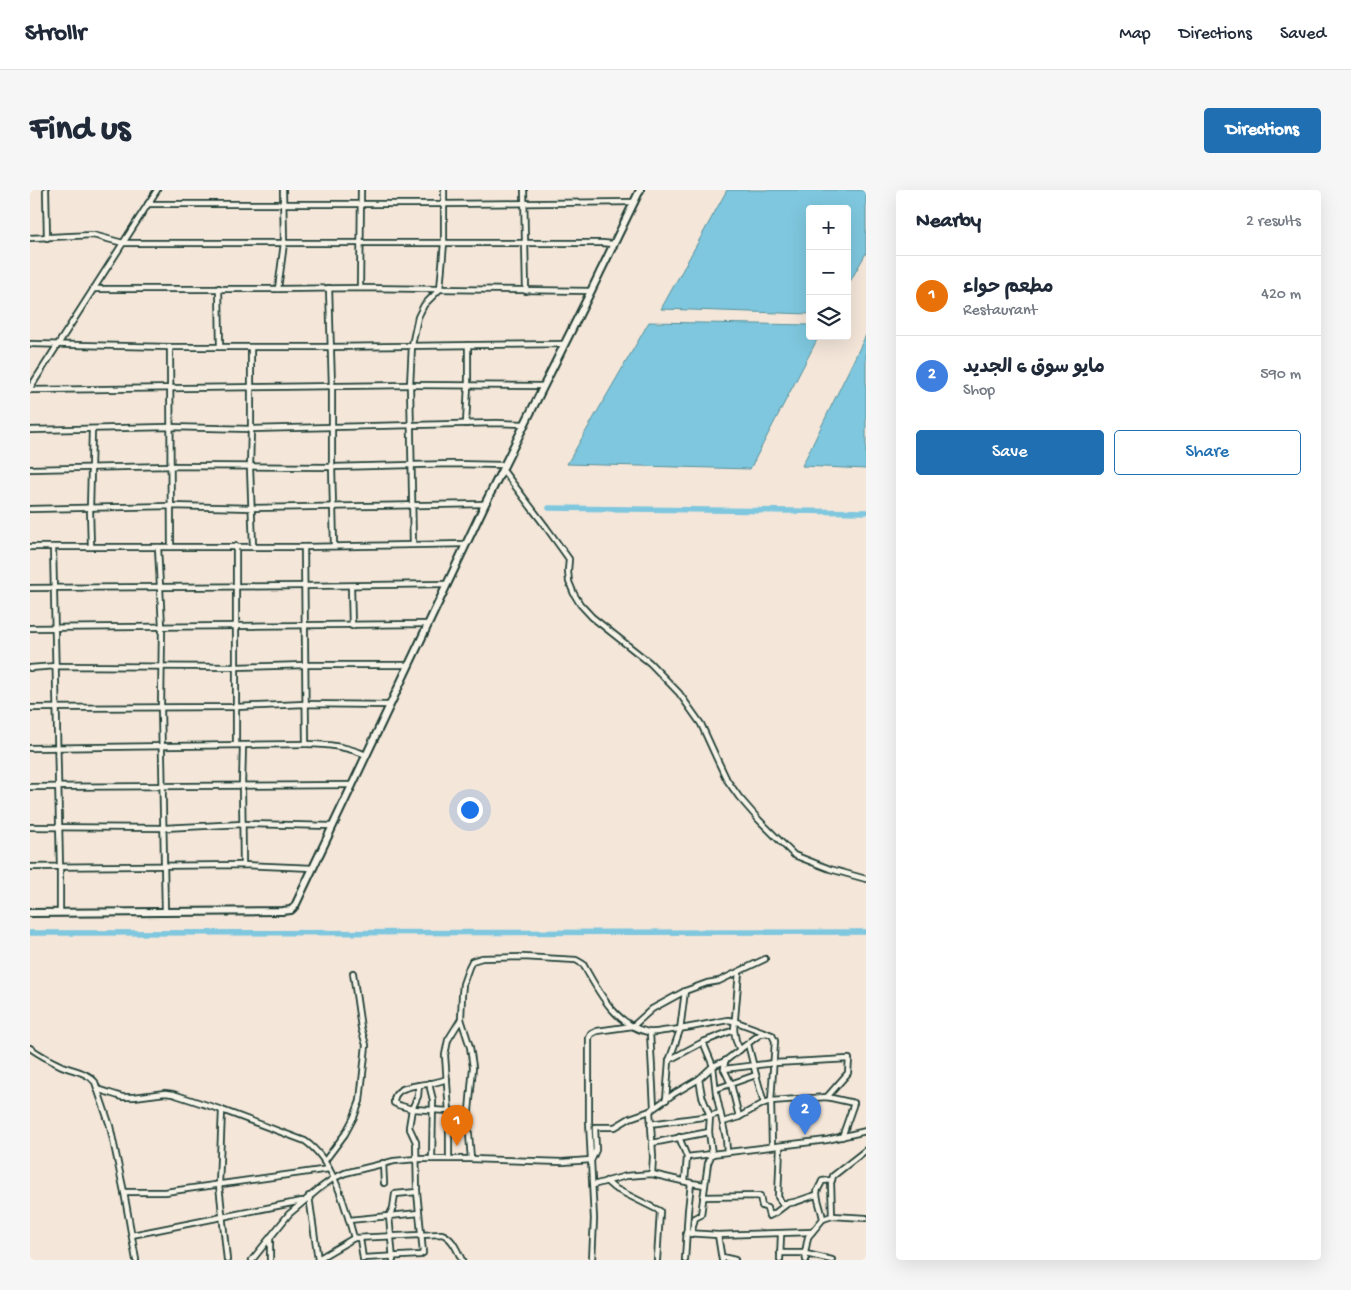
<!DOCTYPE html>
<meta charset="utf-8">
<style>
:root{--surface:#fff;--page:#f6f6f7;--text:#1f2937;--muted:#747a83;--line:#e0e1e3;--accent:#1f6fb2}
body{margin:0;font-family:"Gochi Hand","Playpen Sans Arabic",sans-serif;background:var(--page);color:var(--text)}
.controls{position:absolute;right:15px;top:15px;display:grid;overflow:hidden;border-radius:5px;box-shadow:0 5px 20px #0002}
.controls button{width:45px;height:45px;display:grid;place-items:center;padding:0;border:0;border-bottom:1px solid var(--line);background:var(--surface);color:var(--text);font:25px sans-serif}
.you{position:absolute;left:439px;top:619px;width:18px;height:18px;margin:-12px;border:4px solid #fff;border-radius:50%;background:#1a73e8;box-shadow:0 0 0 8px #1a73e833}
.badge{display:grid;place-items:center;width:32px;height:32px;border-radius:50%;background:var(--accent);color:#fff;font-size:16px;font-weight:700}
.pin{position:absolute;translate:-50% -41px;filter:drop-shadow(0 1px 2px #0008)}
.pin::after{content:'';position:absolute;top:26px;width:18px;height:15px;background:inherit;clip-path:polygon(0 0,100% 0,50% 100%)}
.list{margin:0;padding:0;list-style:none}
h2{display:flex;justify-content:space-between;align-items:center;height:65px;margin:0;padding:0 20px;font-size:21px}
h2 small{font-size:16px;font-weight:400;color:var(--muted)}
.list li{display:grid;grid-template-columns:32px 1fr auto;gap:15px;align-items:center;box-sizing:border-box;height:80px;padding:0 20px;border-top:1px solid var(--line)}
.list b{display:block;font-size:19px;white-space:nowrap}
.list p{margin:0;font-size:16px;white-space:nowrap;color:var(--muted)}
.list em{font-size:16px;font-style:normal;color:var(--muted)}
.actions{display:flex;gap:10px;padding:15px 20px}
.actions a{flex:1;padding:11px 0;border:1px solid var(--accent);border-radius:5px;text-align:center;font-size:18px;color:var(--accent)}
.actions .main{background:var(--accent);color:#fff}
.icon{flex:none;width:28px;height:28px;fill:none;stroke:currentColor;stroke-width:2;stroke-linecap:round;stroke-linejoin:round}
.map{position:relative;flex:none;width:836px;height:1070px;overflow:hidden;border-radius:5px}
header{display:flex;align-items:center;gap:30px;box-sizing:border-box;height:70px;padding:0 25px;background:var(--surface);border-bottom:1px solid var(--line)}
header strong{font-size:24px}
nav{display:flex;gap:28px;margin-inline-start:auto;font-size:18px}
.intro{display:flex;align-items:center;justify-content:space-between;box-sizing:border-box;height:120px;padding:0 30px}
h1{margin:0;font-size:35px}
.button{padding:12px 22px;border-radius:5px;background:var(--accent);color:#fff;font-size:18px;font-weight:700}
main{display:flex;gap:30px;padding:0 30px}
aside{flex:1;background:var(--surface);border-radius:5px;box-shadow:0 5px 20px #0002}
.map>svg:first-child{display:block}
.water{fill:#7ec7de;stroke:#58909a}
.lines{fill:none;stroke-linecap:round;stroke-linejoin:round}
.canal{stroke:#7ec7de;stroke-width:5.5}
.street-casing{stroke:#1f3d34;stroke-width:8}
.secondary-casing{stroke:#1f3d34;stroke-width:10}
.street{stroke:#f7f3e8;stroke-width:4.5}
.secondary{stroke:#f7f3e8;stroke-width:6}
</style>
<header>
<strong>Strollr</strong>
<nav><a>Map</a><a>Directions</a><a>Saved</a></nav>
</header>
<div class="intro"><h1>Find us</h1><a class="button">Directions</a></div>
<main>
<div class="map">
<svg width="836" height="1070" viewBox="0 0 836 1070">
<rect width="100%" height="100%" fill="#f4e6d9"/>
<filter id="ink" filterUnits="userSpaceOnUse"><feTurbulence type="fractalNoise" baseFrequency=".02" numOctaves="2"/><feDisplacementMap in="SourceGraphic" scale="10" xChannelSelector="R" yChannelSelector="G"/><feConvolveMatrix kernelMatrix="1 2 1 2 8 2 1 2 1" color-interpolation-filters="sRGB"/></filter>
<g filter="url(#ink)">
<g class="water">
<polygon points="697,0 836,0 836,63 817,97 817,19 780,19 780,124 631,119"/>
<polygon points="619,132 780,135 780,146 789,146 720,279 537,274"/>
<polygon points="836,145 836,279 772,276"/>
</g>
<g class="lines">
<g class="canal">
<polyline points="519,318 836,322"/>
<polyline points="0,743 836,742"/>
</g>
<g class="street-casing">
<g id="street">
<polyline points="16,0 17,48"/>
<polyline points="494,0 496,101"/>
<polyline points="118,14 414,14 604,12"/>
<polyline points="0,48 63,45 93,53 572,53 583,54"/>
<polyline points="189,98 190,157"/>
<polyline points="299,98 302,196 302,277 304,356"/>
<polyline points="330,98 331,0"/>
<polyline points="63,99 248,99 330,98 561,101"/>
<polyline points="248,99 254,53 253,0"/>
<polyline points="0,154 140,157 300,157 534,154"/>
<polyline points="140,157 141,357"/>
<polyline points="221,157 221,239 220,278 223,356"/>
<polyline points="0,198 127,0"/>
<polyline points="0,200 380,195 514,196"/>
<polyline points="436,234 438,195 438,155"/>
<polyline points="0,240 139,237 221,239 466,233 494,234"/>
<polyline points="0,279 140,276 302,277 422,274 474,275"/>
<polyline points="472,279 516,337 539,369 538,381 539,392 544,404 550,414 562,427 620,473 649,503 671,534 687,569 697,590 709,607 729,630 764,665 800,679 836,689"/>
<polyline points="0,319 141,316 222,318 455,314"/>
<polyline points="383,355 380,195 382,155 388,127 394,115 410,99 414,53 414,0"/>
<polyline points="0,357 274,357 436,354"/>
<polyline points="23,357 30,677 30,722"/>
<polyline points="61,357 60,319 62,239"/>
<polyline points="128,357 132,437 131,517 135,722"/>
<polyline points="274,357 276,554"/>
<polyline points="321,396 322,436"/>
<polyline points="0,398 274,396 417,394"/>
<polyline points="0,438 398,434"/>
<polyline points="0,478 26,476 205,477 275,475 378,475"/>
<polyline points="0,518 206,517 275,514 360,515"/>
<polyline points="206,555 206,356"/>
<path d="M0 558 276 554C297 554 316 556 336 565"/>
<polyline points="0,597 321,595"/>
<polyline points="0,637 134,638 213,634 302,636"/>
<polyline points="213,675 212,596 213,555"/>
<polyline points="0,677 213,675 283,678"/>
<polyline points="709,782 704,840 706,851 710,860"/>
<polyline points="620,843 624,917"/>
<polyline points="673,852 683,876 686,903 696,948 697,962"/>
<polyline points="718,854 726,885 734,913"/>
<path d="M0 858C10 865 21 871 32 876 44 881 57 882 65 892L80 936 94 1002 106 1070"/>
<polyline points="639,870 673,852 704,840"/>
<polyline points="695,871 694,879 701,894 709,927"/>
<polyline points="694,879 744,873 819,869 818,883 797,907"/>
<path d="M417 889C411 891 404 893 397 894 385 896 363 896 364 913L368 915 382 919 439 922"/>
<polyline points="400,893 400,898 403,910 402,969"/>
<path d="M67 899 92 907H104L135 903 143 904 192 920 275 951C304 971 315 1016 324 1048"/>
<polyline points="686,899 726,885"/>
<polyline points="636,910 639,871 650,840 655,801"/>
<polyline points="192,920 189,995 197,1070"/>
<polyline points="620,921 623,967 622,984"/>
<polyline points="693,932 709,927 734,913 741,911 797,907 824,913 812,947"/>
<polyline points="620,934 680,926 690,923"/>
<polyline points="649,947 657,967 655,991"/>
<polyline points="622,953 679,942"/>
<path d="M750 956 748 1007 752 1013C765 1015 775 1007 787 1005"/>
<polyline points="657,967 797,950 836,941"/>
<polyline points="419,969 419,922 415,865 418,850 431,829"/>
<path d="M441 969 438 932 443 877 440 857 431 829 432 805 433 794 439 777 442 771 452 768 493 767 546 770 553 774C568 801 585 835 618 842 623 843 628 842 633 841 655 839 677 834 698 830L704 831 742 845 745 851 741 911 742 956"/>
<polyline points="562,969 566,960 565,937 585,937 600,928 620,921 645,903 669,889 683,876 695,871 725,848 731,844 737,843"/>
<polyline points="294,972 315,944 324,927 330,911 336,855 331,838 323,783"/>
<polyline points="353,973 354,993"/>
<polyline points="576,991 584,998 630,1021 627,1070"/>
<polyline points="563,995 596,986 622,984 661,993 675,995"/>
<polyline points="94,1002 135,1002 299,979"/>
<polyline points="279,1006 288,1070"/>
<polyline points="673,1007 730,1006 732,1016 737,1018 739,1026 745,1023 757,1014"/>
<polyline points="802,1026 801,992 802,990 803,986 836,960"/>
<path d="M793 1029C792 1021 787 1010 787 1003 787 999 791 995 792 991L802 990"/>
<polyline points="319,1030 389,1023"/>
<polyline points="656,1043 688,1045 782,1042"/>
<polyline points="661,1044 665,1028 671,1025 678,973 682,964 679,942 680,926 672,906 669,889"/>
<polyline points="102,1045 272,1011"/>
<polyline points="688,1045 692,1070"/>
<polyline points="240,1047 240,1070"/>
<polyline points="330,1048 333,1069"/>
<polyline points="750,1063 775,1063"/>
<polyline points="776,1064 802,1070"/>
<polyline points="692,1067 705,1070"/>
<polyline points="333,1068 390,1065 393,1063 387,1002 386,952 379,937 382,919 388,906 389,895"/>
<path d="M288 1069 324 1048 412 1044C423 1048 427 1061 432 1070"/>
<polyline points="222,1070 259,1024 290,998 304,988 315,983 364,971 386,969 441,969 532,972 561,970"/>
<polyline points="363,1070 359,1026 363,1018 365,1004 387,1002"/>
<polyline points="562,1070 564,1029 559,931 559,848 561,844 567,841 603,836 622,819 655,801 677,793 689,791 735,769"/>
<polyline points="655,1070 658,1021 661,993"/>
<polyline points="750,1070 751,1044"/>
<polyline points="776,1070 775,1063 778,1047 793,1029 802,1026 836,1028"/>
</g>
</g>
<g class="secondary-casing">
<polyline id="secondary" points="0,723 252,721 261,720 265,716 455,314 561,101 610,0"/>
</g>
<use href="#street" class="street"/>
<use href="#secondary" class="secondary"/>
</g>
</g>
</svg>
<div class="controls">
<button>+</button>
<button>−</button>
<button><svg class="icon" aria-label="layers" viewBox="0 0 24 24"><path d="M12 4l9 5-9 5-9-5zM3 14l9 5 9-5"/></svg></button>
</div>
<div class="you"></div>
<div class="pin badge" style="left:427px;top:956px;background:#e8710a">1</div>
<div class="pin badge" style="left:775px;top:945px;background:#3f7fe0">2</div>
</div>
<aside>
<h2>Nearby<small>2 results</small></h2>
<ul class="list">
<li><span class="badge" style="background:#e8710a">1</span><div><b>مطعم حواء</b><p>Restaurant</p></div><em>420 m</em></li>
<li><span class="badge" style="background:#3f7fe0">2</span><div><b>مايو سوق 6 الجديد</b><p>Shop</p></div><em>590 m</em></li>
</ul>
<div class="actions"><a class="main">Save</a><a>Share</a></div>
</aside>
</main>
